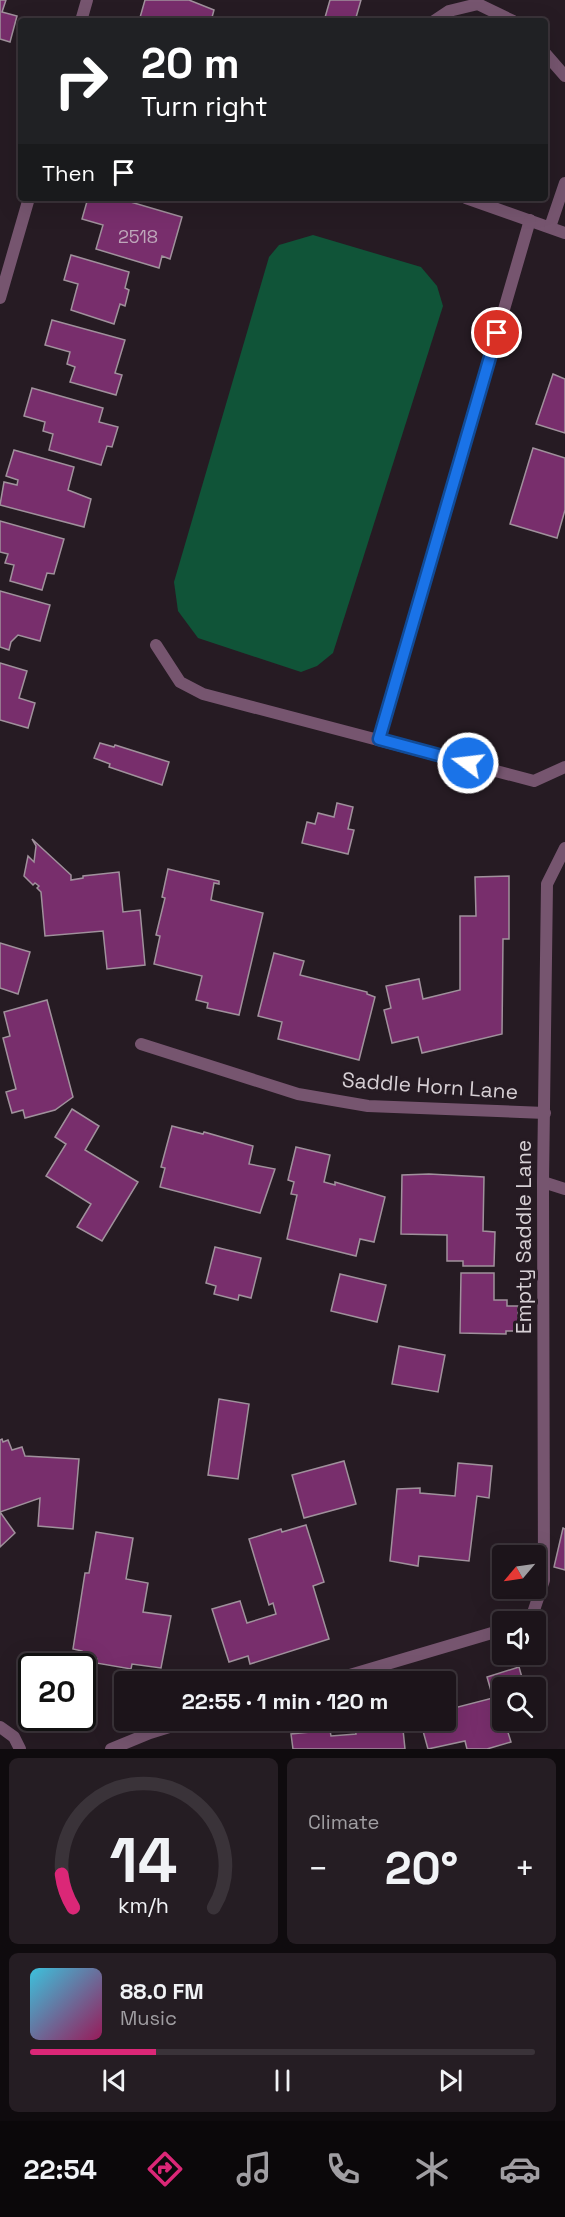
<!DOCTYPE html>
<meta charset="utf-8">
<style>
:root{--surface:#1c141a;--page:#251d23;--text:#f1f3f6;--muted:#a09ea2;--line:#3a3339;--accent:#db2777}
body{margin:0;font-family:"Space Grotesk",sans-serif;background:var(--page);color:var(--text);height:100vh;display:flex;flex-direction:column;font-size:22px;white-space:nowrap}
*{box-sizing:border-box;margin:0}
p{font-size:20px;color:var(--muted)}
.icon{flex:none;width:33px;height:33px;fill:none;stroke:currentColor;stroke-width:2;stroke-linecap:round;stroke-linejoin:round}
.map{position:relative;height:1749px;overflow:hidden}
.panel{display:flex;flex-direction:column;gap:9px;padding:9px;background:#0f0b0e;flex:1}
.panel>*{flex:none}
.banner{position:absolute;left:18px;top:18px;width:530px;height:183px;border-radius:6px;box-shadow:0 6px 24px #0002,0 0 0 2px var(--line);background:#202124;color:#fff;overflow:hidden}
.needle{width:39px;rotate:241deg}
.controls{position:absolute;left:492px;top:1545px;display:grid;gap:12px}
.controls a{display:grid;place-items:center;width:54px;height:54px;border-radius:6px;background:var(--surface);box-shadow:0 6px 24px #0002,0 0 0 2px var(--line);font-size:30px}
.speed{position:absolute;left:18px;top:1653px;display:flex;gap:12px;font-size:30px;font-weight:700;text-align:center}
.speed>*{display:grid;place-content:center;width:78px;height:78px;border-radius:50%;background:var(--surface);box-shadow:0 6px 24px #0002,0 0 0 2px var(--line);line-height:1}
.speed .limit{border:3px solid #111;border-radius:9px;background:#fff;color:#111}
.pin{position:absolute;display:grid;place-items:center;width:51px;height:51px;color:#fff;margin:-26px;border:3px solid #fff;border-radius:50%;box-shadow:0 2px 6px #0007}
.me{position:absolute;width:66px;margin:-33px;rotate:285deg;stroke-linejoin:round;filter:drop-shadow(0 0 4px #0008)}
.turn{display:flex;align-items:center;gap:21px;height:126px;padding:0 24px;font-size:27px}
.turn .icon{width:78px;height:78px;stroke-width:2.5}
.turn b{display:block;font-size:42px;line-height:51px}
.then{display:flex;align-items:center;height:57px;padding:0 24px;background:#0003;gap:12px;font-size:22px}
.big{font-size:45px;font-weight:700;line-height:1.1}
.panel .card{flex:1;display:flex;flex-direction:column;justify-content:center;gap:9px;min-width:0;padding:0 21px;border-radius:9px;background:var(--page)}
.panel .dial{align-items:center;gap:0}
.dial svg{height:156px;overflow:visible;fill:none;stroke:var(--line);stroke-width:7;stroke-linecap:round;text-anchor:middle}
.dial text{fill:var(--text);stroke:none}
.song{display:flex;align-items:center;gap:18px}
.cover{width:72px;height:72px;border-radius:9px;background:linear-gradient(135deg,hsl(190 70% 55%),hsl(330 70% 35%))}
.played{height:6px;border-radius:3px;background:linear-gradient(90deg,var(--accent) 25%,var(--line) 25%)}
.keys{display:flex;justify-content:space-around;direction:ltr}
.heat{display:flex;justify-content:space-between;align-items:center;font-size:33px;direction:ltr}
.panel .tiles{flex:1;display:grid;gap:9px;grid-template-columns:1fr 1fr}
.card:last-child{grid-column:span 2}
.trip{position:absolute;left:114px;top:1671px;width:342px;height:60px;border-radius:6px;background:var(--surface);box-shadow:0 6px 24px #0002,0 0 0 2px var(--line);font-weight:700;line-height:60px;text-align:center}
.menu{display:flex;height:96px;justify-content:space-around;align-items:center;background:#0b080a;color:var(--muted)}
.menu .icon{width:42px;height:42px}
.menu .selected{color:var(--accent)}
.menu b{font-size:27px;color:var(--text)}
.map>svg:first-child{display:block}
</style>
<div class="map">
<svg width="565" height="1749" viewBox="0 0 565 1749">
<rect width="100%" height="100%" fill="#261b23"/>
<!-- green -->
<polygon fill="#105438" points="313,235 421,267 437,286 443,306 333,653 317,666 301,672 198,638 178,611 174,582 269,257 279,245"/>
<!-- building -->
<g fill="#782e6c" stroke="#a0919c" stroke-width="1.5">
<polygon points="0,0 6,0 2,12 17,16 10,42 0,39"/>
<polygon points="145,0 189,0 214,10 211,21 139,21"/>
<polygon points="330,0 361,0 355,21 324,21"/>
<polygon points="88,198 117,198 182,217 170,259 162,256 159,268 96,249 103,225 82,219"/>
<polygon points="71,255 129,272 125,288 129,290 125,306 120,304 114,324 71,310 78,284 64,280"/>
<polygon points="52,320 125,340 115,373 122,375 116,395 70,382 75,367 67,364 70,352 45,345"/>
<polygon points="553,374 565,379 565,433 536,424"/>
<polygon points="32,388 103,408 99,422 118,427 112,447 107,446 101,465 49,450 53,434 43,431 45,422 24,416"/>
<polygon points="533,448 565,458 565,510 557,538 510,524"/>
<polygon points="14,450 74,467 68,490 91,499 84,527 0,505 4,482 17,485 18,480 6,476"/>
<polygon points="0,521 64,539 54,574 47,573 42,590 10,581 14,565 5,563 8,554 0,552"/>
<polygon points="0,591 50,605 40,641 18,635 11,642 9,650 0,647"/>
<polygon points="0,663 27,671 19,698 35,703 28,728 0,720"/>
<polygon points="100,743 114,747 115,745 169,762 162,785 109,767 110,764 94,758"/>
<polygon points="337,803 353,807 348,829 354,830 348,854 302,843 307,822 315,824 318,813 334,817"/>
<polygon points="32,839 71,875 71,880 83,878 83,876 119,872 123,912 140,910 145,965 107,969 103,931 45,936 41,892 37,888 39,886 35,883 33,885 24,876 28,856 34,862 36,846"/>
<polygon points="168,869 219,881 219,884 214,883 211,900 263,913 239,1015 207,1008 208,1003 196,1000 202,976 154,964 160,936 156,935 165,898 162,897"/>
<polygon points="509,876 509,939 503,939 502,1034 422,1053 418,1037 392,1043 384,1010 391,1008 386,986 419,979 423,999 460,990 460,916 476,916 475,877"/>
<polygon points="0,943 30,952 18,994 0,988"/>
<polygon points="274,953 304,961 300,975 367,992 367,994 375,997 359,1060 278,1039 282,1022 258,1016"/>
<polygon points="47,1000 73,1097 55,1110 25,1118 23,1110 12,1113 6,1092 16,1089 3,1038 10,1036 4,1012"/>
<polygon points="72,1109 99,1126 85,1150 138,1182 102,1241 77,1227 91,1204 46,1176 66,1144 55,1137"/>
<polygon points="172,1126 203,1134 204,1132 253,1146 249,1164 275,1169 260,1213 160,1187 165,1168 161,1167"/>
<polygon points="296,1147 330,1155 324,1182 335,1185 335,1182 385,1197 374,1242 360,1239 356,1256 287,1239 297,1195 291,1194 294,1182 288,1180"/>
<polygon points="429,1174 484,1177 483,1231 495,1232 494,1266 463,1266 463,1261 447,1261 447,1235 401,1234 402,1175"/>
<polygon points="215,1247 261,1258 251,1298 239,1295 238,1300 214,1294 216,1286 206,1283"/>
<polygon points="461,1273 494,1273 494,1300 507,1300 507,1306 518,1306 518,1331 506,1331 506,1334 460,1333"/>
<polygon points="340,1274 386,1285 377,1322 331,1311"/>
<polygon points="399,1346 445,1355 438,1392 392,1384"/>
<polygon points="219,1399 249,1404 238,1479 208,1475"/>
<polygon points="2,1439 3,1442 8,1440 12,1450 22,1447 25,1456 79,1459 73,1529 38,1526 40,1498 0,1512 0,1440"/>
<polygon points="344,1461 356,1504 304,1518 292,1475"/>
<polygon points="458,1463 492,1466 489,1498 477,1496 469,1561 419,1556 418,1566 390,1561 397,1489 420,1488 420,1493 455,1496"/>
<polygon points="0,1512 15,1533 0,1547"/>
<polygon points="306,1525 324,1582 313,1586 329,1639 250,1664 248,1656 229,1662 212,1609 240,1601 247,1623 276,1614 273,1603 269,1605 249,1539 281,1529 282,1532"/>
<polygon points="563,1528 565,1529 565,1570 554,1567"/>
<polygon points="96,1532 133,1538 126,1579 148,1583 143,1612 171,1616 161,1668 132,1664 131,1669 96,1663 97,1659 81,1656 82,1651 73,1649 85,1573 89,1573"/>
<polygon points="519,1667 525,1688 502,1688 502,1720 512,1720 505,1723 511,1742 487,1749 467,1749 465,1741 428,1749 420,1720 446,1720 446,1710 493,1698 487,1677"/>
<polygon points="354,1720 402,1720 405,1749 293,1749 291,1734 330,1730 331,1736 356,1734"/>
</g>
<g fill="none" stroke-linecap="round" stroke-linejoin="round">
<!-- lane -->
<g stroke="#76556f" stroke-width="12">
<polyline points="434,21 449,11 478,4 513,21"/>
<polyline points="544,52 565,76"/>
<polyline points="466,198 565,233"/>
<polyline points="550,227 565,183"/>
<polyline points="156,645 180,682 203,694 534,781 565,767"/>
<polyline points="379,739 530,220"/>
<polyline points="0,1727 14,1737 20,1749"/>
</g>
<!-- street -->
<g stroke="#76556f" stroke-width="12">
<polyline points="81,21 87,0"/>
<polyline points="0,298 29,198"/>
<polyline points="141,1044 298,1094 368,1106 545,1113"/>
<polyline points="543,1182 565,1189"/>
<polyline points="520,1622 533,1613 544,1580 543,1182 547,884 565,848"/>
<polyline points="326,1682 502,1630"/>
<polyline points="111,1749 150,1733 192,1720"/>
</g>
</g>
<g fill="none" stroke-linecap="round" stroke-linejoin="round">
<defs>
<polyline id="route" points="468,763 379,739 497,333"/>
</defs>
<!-- route casing -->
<use href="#route" stroke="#114b97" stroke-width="15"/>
<!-- route -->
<use href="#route" stroke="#1a73e8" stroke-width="10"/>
</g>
<g text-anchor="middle" stroke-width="6" stroke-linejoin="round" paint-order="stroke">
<!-- number labels -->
<g font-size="18" fill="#bea7ba">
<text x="138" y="243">2518</text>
</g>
<!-- street labels -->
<g font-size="21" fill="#d6cfd4" stroke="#261b23">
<text transform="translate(430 1086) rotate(4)" y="7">Saddle Horn Lane</text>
<text transform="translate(524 1237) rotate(-90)" y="7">Empty Saddle Lane</text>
</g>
</g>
</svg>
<div class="controls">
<a><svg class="needle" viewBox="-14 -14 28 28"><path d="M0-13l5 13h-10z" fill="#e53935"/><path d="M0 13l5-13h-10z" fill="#a09ea2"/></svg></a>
<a><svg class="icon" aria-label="sound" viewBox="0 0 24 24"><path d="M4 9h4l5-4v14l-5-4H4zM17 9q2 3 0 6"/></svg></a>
<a><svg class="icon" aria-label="search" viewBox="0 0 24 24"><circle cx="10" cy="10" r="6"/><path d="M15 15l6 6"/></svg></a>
</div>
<div class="speed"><div class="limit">20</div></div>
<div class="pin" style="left:497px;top:333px;background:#d93025"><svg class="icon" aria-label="arrive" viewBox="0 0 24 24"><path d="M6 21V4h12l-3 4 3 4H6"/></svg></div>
<svg class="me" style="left:468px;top:763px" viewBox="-20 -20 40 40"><circle r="17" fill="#1a73e8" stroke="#fff" stroke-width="3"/><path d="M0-11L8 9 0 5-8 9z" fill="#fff"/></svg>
<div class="trip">22:55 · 1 min · 120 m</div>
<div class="banner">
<div class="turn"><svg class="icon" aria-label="right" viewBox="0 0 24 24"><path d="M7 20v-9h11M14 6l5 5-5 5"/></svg><div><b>20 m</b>Turn right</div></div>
<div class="then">Then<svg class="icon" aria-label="arrive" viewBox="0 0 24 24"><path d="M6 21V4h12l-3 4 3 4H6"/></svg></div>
</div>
</div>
<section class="panel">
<div class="tiles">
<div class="card dial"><svg viewBox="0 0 100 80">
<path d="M14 69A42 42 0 1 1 86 69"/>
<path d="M14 69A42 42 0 0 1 8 52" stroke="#db2777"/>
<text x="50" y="56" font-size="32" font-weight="700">14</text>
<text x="50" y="72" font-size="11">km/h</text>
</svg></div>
<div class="card"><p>Climate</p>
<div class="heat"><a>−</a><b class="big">20°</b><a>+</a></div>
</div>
<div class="card">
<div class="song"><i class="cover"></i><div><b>88.0 FM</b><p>Music</p></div></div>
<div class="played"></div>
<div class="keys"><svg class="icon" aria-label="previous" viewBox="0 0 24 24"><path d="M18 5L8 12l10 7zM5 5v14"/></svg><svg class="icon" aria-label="pause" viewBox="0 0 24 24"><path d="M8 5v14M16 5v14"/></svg><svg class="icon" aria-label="next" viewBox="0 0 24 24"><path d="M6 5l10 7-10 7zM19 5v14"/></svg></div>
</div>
</div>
</section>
<nav class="menu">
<b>22:54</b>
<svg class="icon selected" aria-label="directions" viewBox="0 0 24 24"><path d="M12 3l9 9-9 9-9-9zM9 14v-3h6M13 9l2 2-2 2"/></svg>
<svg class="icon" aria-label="music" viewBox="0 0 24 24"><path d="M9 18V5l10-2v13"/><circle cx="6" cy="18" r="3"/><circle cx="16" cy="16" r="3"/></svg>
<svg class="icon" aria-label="phone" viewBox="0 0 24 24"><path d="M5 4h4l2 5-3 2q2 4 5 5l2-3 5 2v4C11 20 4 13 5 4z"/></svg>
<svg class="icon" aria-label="climate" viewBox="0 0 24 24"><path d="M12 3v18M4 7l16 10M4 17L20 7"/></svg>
<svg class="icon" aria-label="car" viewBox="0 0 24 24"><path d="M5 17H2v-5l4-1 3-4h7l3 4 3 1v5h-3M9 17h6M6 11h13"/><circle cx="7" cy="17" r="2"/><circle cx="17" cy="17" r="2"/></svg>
</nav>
